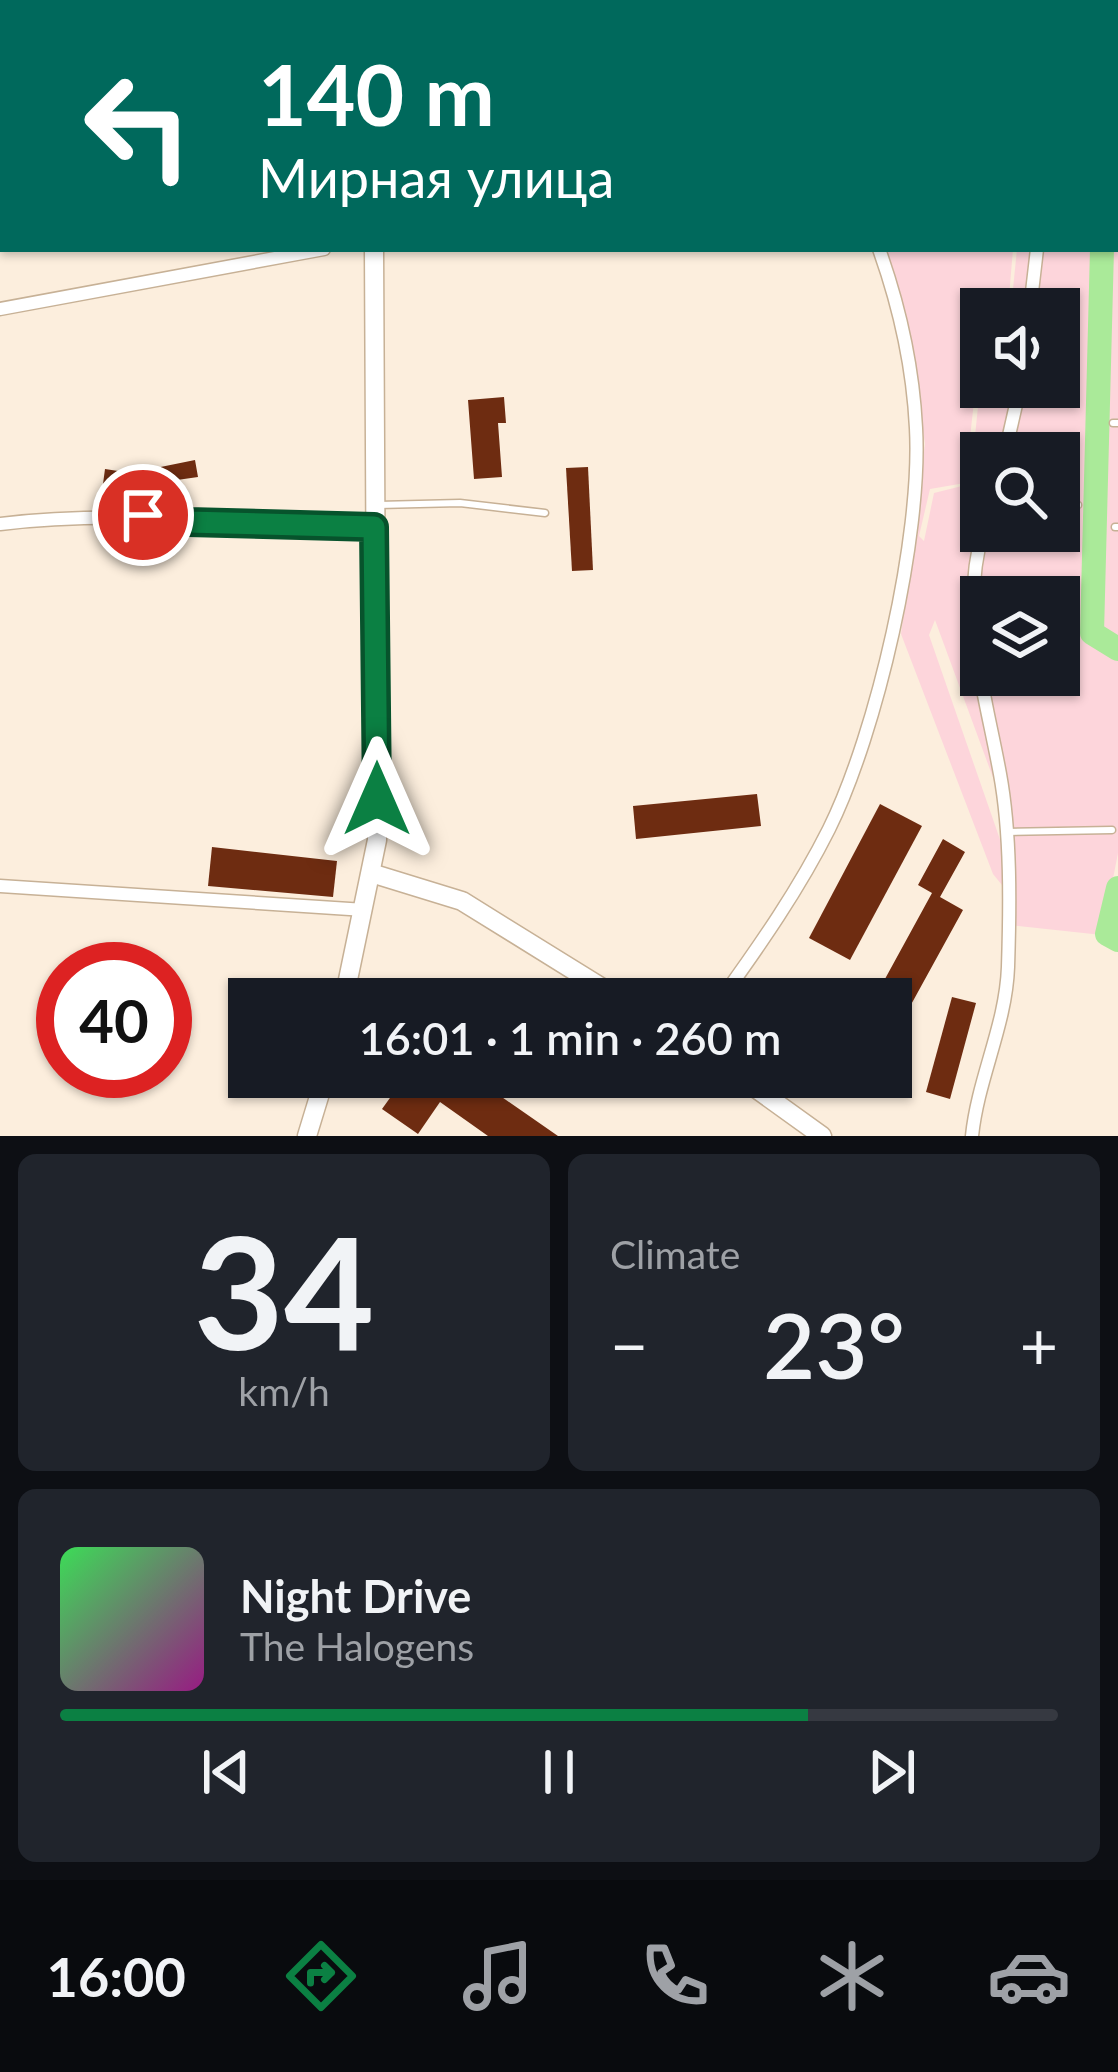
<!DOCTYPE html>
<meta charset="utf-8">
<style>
:root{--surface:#171b24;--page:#20242c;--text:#f1f3f6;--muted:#9ea1a6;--line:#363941;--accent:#0b8043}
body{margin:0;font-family:Lato,sans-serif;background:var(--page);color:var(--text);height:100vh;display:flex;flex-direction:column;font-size:45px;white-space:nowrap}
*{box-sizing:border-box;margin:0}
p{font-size:39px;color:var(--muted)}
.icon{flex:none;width:66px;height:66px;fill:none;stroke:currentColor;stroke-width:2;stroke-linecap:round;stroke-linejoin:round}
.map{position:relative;height:1136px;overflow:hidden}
.side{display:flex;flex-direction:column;gap:18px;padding:18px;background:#0d0f14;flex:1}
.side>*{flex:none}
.hud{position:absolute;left:0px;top:0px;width:1119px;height:252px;box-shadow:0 3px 9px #0004;background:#00695c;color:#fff;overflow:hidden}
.buttons{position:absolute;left:960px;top:288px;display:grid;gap:24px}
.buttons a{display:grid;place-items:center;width:120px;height:120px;border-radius:0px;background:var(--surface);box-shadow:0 3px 9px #0004;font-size:60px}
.speed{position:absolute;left:36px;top:942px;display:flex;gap:24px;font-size:60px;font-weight:700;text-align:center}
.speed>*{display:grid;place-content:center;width:156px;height:156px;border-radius:50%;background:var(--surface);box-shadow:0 3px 9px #0004;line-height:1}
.speed .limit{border:18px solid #d22;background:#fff;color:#111}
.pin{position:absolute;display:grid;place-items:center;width:102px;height:102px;color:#fff;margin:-51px;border:6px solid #fff;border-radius:50%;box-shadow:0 3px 12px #0007}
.me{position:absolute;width:132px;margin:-66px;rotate:0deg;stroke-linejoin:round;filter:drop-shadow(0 0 9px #0008)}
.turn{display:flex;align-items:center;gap:42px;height:252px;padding:0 60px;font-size:54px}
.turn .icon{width:156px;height:156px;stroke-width:2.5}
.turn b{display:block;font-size:84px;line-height:102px}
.big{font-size:90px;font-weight:600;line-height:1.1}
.side .widget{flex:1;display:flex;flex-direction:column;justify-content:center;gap:18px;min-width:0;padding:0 42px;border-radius:18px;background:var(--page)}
.side .dial{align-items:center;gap:0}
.dial b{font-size:156px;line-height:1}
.song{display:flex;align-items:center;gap:36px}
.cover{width:144px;height:144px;border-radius:18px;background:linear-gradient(135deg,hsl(130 70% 55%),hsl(310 70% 35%))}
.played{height:12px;border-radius:6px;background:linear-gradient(90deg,var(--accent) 75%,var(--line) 75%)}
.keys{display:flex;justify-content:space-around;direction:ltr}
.heat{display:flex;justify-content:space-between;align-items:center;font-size:66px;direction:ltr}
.side .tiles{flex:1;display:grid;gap:18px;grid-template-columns:1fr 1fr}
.widget:last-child{grid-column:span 2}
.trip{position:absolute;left:228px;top:978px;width:684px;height:120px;border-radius:0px;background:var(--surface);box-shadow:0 3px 9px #0004;font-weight:600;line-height:120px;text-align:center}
.tabs{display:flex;height:192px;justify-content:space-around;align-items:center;background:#090b0e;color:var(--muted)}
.tabs .icon{width:84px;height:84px}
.tabs .selected{color:var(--accent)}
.tabs b{font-size:54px;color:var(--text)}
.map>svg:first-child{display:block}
</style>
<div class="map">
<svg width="1118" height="1136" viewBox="0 0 1118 1136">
<rect width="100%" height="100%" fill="#fceedd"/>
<!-- green -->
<g fill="#fdd5db" fill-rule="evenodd">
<polygon points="1118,231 1118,641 1099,629 1107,252 1116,249"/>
<path d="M885,249h128l-5,60h-27v62l-5,12 -11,100 -35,6 -11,47 5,5 10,-48 36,-9 11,-106v9h78v-78h-48l6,-60h79l-9,384 31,25v195l-16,82 -93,-10 1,-30 -17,-21 -92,-240 24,-190 -17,-113zM981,453h78v78h-78zM981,597h78v78h-78zM935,620l78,212 -9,19 -75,-216z"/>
</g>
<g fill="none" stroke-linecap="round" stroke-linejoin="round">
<!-- river -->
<g stroke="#aaea99" stroke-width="24">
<polyline points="1116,219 1118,215"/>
<polyline points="1102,249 1092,633 1118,649"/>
<polyline points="1118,888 1107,934 1118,940"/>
</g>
</g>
<!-- building -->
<g fill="#6e2c11">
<polygon points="504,397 506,423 498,423 502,477 474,479 468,400"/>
<polygon points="195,460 198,477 128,487 103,484 105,469 131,473"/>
<polygon points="588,467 593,570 572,571 566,468"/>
<polygon points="757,794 761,826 636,839 633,806"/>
<polygon points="880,804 922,826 850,960 809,938"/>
<polygon points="943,839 965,852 940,897 963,910 891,1041 891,999 874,999 932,893 918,885"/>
<polygon points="212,847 337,861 333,897 208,886"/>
<polygon points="952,997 976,1003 950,1099 926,1092"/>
<polygon points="405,1077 473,1077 558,1136 488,1136 440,1102 418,1134 382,1109"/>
</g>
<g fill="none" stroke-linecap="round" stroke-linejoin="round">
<defs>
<g id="lane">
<polyline points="1113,423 1118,423"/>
<polyline points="1059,504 1078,505"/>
<polyline points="378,505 460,503 545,513"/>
<polyline points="1115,527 1118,527"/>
<polyline points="1007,832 1112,830"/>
</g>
<g id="street">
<polyline points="790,0 791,3"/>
<polyline points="988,0 990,3"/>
<polyline points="227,3 244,0"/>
<polyline points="0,46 3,45"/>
<polyline points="0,309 324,249"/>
<polyline points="1030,309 1037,249"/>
<polyline points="1005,453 1020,387"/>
<path d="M0,524c125,-16 249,2 375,3"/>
<polyline points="0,886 365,910"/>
<path d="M721,999c39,-54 78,-110 108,-170 48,-97 93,-293 87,-401 -3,-60 -17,-123 -37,-179"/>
<path d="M972,1136c6,-58 34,-111 36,-169 2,-61 3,-133 -8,-193 -15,-82 -41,-160 -17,-243"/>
</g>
<g id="secondary">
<polyline points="379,3 379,0"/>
<polyline points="371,873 462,901 620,999"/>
<polyline points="344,999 377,840 374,249"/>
<polyline points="740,1077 822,1136"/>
<polyline points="307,1136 325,1077"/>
</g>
</defs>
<!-- lane casing -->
<use href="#lane" stroke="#c7b196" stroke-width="9"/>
<!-- street casing -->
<use href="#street" stroke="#c7b196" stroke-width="15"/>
<!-- secondary casing -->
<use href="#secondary" stroke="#c7b196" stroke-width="21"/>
<!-- lane -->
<use href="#lane" stroke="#fff" stroke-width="6"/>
<!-- street -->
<use href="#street" stroke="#fff" stroke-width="12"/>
<!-- secondary -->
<use href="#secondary" stroke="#fff" stroke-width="18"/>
</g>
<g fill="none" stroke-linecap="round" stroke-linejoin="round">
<defs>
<polyline id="route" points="143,515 188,522 374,527 377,799"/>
</defs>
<!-- route casing -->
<use href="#route" stroke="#07532c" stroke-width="30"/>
<!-- route -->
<use href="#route" stroke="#0b8043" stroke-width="21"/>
</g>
</svg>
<div class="buttons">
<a><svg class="icon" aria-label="sound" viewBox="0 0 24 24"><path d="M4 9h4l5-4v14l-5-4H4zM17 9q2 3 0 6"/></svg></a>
<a><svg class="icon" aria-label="search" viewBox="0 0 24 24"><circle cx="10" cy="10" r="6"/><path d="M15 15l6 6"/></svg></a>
<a><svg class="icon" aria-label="layers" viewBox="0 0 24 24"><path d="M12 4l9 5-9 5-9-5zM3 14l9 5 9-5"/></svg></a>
</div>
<div class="speed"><div class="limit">40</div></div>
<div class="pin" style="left:143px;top:515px;background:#d93025"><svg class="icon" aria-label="arrive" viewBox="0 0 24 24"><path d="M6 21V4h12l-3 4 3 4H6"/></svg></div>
<svg class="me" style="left:377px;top:799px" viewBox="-20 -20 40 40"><path d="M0-17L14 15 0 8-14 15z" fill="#0b8043" stroke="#fff" stroke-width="4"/></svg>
<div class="trip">16:01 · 1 min · 260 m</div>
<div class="hud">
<div class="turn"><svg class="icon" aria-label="left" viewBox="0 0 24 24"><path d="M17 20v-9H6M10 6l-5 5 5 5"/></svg><div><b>140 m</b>Мирная улица</div></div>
</div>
</div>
<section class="side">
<div class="tiles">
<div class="widget dial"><b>34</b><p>km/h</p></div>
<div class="widget"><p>Climate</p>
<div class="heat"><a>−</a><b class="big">23°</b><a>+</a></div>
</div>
<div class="widget">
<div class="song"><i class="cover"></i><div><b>Night Drive</b><p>The Halogens</p></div></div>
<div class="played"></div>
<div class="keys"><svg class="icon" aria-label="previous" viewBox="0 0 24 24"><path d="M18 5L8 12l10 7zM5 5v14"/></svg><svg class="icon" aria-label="pause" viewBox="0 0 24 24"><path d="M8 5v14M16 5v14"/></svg><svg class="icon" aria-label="next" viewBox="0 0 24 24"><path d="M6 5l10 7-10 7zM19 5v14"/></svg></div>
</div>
</div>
</section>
<nav class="tabs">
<b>16:00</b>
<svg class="icon selected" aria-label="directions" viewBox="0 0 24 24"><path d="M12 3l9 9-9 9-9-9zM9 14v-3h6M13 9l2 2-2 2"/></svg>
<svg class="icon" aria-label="music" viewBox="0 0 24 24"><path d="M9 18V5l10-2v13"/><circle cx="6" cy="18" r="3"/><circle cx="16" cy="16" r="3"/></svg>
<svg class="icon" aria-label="phone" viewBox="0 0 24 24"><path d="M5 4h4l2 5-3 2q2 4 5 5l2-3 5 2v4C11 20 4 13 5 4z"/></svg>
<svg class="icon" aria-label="climate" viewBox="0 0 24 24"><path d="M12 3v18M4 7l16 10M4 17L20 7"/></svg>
<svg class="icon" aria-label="car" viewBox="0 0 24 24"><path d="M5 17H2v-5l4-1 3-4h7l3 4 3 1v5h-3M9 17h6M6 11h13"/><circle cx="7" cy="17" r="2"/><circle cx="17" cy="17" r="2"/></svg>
</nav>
